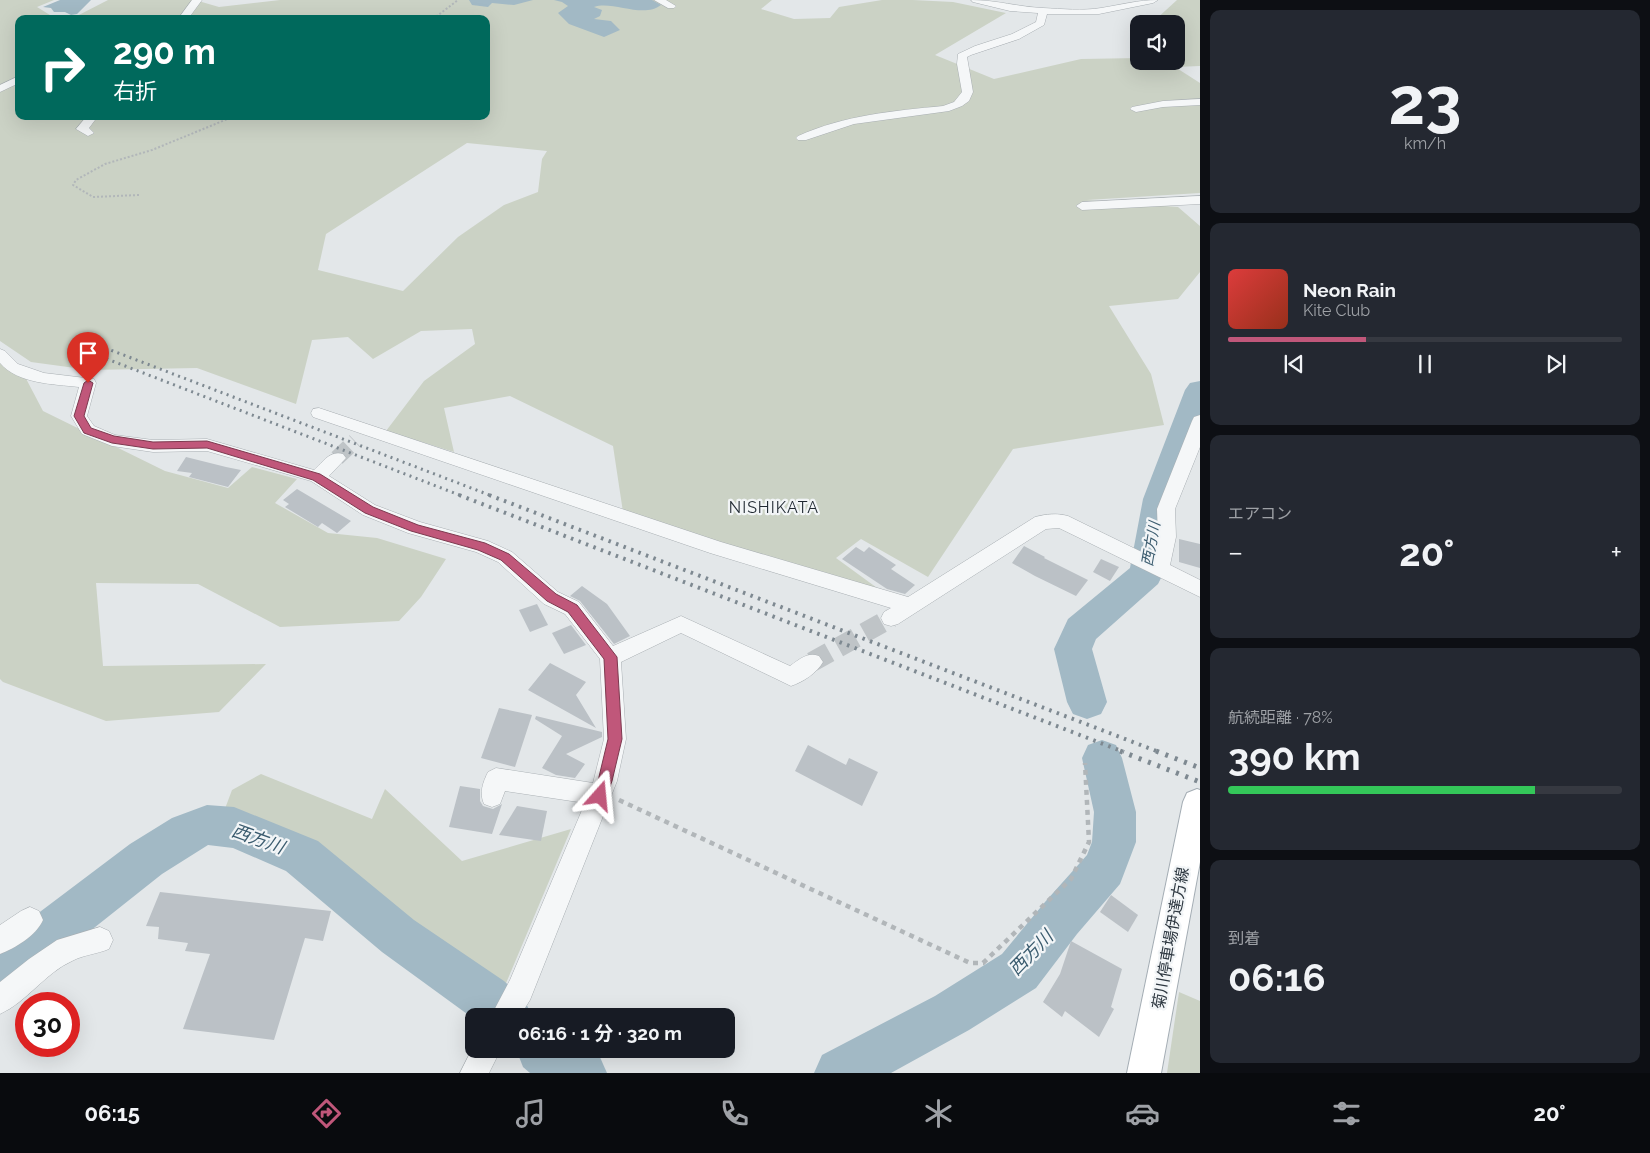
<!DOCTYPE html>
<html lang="ja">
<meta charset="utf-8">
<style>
:root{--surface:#171b24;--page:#242831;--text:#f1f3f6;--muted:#9ea1a6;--line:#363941;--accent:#c0577a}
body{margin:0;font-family:Raleway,"Noto Sans JP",sans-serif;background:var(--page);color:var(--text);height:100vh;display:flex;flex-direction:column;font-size:19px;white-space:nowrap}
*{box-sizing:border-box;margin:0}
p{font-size:16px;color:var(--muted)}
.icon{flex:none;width:28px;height:28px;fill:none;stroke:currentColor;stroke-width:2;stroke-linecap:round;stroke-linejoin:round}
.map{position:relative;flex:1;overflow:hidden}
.panel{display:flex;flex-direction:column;gap:10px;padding:10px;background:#0d0f14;width:450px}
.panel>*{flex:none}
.banner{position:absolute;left:15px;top:15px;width:475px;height:105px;border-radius:10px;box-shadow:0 5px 20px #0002;background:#00695c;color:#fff;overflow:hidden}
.buttons{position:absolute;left:1130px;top:15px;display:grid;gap:10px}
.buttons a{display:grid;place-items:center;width:55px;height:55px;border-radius:10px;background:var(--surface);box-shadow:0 5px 20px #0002;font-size:25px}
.speed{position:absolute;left:15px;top:992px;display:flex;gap:10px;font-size:25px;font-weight:700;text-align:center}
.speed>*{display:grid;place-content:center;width:65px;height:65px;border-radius:50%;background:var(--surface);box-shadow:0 5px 20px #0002;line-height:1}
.speed .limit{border:8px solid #d22;background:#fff;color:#111}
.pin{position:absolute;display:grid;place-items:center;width:42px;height:42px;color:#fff;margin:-51px -21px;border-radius:50% 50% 50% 0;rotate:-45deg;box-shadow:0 0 5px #0007}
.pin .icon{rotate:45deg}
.me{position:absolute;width:55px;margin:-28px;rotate:18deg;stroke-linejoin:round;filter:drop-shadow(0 0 4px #0008)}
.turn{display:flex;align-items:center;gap:18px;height:105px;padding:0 15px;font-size:22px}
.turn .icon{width:65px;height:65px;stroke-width:2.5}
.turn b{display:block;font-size:35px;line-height:42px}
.big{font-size:38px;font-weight:700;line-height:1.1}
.panel .widget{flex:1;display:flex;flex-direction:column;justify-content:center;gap:8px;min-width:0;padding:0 18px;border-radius:10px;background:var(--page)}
.panel .dial{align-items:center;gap:0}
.dial b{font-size:65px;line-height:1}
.song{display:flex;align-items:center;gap:15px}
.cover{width:60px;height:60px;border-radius:8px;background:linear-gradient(135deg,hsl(0 70% 55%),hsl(10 70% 35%))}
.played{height:5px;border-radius:2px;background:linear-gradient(90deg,var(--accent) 35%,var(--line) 35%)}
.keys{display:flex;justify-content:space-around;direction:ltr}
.heat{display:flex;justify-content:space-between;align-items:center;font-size:28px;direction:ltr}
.charge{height:8px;border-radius:4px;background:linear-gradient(90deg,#34c759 78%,var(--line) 0)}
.trip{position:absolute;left:465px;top:1008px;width:270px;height:50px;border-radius:10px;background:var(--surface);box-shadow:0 5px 20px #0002;font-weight:700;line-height:50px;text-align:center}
.tabs{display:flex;height:80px;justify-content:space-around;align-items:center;background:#090b0e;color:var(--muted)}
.tabs .icon{width:35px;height:35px}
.tabs .active{color:var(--accent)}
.tabs b{font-size:22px;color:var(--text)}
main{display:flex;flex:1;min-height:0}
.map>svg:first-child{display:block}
</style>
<main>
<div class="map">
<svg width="1200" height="1073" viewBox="0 0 1200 1073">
<rect width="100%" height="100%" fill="#e3e7e9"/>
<!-- green -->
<g fill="#cbd2c5" fill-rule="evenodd">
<path d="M0,0h54l-17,7 13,8 25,2 33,-17h87l24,7 61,-7h492l-11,9 33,10 36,-1 9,-11 43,-7h31l40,2 53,11 -71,42 59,24 87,-20 58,-1v3h37v-37h-21l-1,-3 23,-21h23v66l-25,1 25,16v110l-113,7 91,7 22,19v46l-22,27 -69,7 42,68 13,51 -151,24 -85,128 -67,-38 -25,19 59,43 -272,-89 -10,-66 -103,-50 -66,12 10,44 -68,-21 38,-50 51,-37 -3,-15 -51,2 -48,28 -25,-22 -36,3 -16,64 -99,-36 -107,2 -59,-8 -31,-21zM19,19h467v97h-467zM467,143l80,8 -5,8 -4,33 -34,13 -46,32 -55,54 -85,-21 8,-36z"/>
<polygon points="0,356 22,371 43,411 165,471 228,488 252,467 297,479 275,503 328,533 377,538 446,559 421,597 399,621 280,627 198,584 96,583 103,666 266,664 219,712 106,721 3,682 0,679"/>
<polygon points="261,774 372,819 385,789 462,861 571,829 504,988 417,940 306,849 223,814 232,790"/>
<polygon points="1179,992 1200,1001 1200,1073 1167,1073"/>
</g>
<!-- water -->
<g fill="#a2b9c5">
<polygon points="60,0 91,0 77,14 71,15 65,12 54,12 51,8 43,7"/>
<polygon points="469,0 533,0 514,5 492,3 488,7 472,5"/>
<path d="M554,0h98l9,5c-18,14 -49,-5 -67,2l8,3 -2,6 -6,3 17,2 9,9 -16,7 -35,-13 -11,-11 10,-7 -6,-4z"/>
</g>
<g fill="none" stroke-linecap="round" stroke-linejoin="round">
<!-- river -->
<g fill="#a2b9c5" fill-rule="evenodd">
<polygon points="1200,381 1200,428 1175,499 1163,574 1158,584 1096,639 1092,649 1107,702 1101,714 1087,719 1073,714 1067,702 1054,649 1068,619 1130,568 1143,499 1185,390 1190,383"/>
<polygon points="1102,740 1116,745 1122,758 1136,812 1136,842 1120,884 1077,934 1036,988 969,1030 891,1073 814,1073 822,1055 935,996 1002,954 1045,902 1087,855 1092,842 1094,812 1082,758 1088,745"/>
<polygon points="207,805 234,807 318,841 414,920 504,981 524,999 532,1016 474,1016 474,1019 382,952 286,871 233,848 208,845 162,874 17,989 0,996 0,942 130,844 172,818"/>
<polygon points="516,1049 586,1049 599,1055 607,1073 530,1073 523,1067"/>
</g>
</g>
<!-- building -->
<g fill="#bbc1c6">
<polygon points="186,457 226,467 241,470 228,487 189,477 192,473 177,471"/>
<polygon points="297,489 351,521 337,533 322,523 318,527 285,507 289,504 283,500"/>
<polygon points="1179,539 1200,544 1200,568 1179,562"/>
<polygon points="1024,546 1045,557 1044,558 1088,580 1076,596 1035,576 1012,563"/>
<polygon points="856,547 864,552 869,547 896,565 891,569 915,585 905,594 887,589 842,559"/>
<polygon points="1101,559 1119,567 1110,581 1093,572"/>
<polygon points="582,586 607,604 630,636 614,644 580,601 570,596"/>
<polygon points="537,604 548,625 530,632 519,610"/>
<polygon points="571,625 586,645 564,654 552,633"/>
<polygon points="550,663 586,682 576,695 596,728 528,690"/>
<polygon points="499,708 532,715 515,767 481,758"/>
<polygon points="536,716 602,732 602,737 566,754 585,764 575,778 556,775 542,768 562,736 535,719"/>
<polygon points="808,745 846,765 849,758 878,772 862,806 795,771"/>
<polygon points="460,786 480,789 480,801 483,806 493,809 502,804 492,834 449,827"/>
<polygon points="517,806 547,811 541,841 499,835"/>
<polygon points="160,892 331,911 323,941 305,938 274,1040 183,1029 210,954 185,951 188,943 158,939 159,927 146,926"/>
<polygon points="1111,895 1138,915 1128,932 1100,912"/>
<polygon points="1071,941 1122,969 1111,1007 1114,1009 1099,1037 1065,1011 1062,1017 1043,1002 1060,974"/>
</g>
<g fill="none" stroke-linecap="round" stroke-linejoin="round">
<!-- minor-tunnel-far1 -->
<polyline stroke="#bfc4c7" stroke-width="16" stroke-dasharray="16 8" stroke-linecap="butt" points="337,458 355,441"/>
<!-- minor-tunnel -->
<polyline stroke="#bfc4c7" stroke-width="20" stroke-dasharray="20 10" stroke-linecap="butt" points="812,662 891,618"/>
<defs>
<g id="minor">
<polygon points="192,0 202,0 188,19 178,19"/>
<polygon points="654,0 666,0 676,6 674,8 668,8"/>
<path d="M971,0c25,0 48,7 72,8 19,1 40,3 58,0 19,-3 37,-8 57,-8l-5,3 -54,11h-52l-3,11 -25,14 -48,16 -4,2 6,35 -4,9 -7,5 -13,5 -95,13 -48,16h-8l-2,-2 2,-2c47,-21 95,-25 145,-30l11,-4 8,-10 -5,-28 1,-10 17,-8 37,-12 24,-12 2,-9 -28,-2 -37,-9z"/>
<polygon points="19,76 19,83 0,92 0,85"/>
<polygon points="1200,99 1200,105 1163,107 1136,112 1130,109 1132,107 1163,101"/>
<polygon points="87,116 98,116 89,128 94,133 88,136 76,129"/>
<polygon points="1200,196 1200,204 1082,210 1076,206 1082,202"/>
<path d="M0,349l5,2 13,13 26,9 50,6 2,4 -9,33 7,10 21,9 38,5 54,-1 107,31c9,-8 16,-20 29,-16l3,4 -17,18 46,29 45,17 68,19 24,11 46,40 21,10 34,44 68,-30 109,50c10,-7 17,-14 29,-10l4,6c-6,11 -20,20 -32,24l-110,-53 -60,29 5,77 -9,42 -87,219 -10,16h-29l19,-36 75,-177 -80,-12 -5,13 -8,3 -8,-3c-5,-11 -1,-22 4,-32l8,-4 97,15 11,-44 -4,-80 -35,-45 -21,-10 -46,-42 -22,-10 -68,-19 -45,-18 -52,-34 -104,-30 -54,1 -41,-6 -30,-12 -11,-18 8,-29c-26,-3 -61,-3 -79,-24z"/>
<path d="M319,408l402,134 187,55 127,-80c11,-3 22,-4 33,-1l84,41 6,-20 -1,-28 35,-88 2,-4 6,-2v32l-25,62 1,28 -6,28 30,15v17l-141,-69 -13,1 -148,95 -7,2 -7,-2 -3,-6 3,-6 7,-4 -181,-55 -397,-136 -2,-4 2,-4z"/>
<path d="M30,907l9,4 4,9c-7,16 -28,28 -43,34v-29l21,-14z"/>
<path d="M100,927l9,4 4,9 -4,9c-12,5 -26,6 -37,12 -27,12 -45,41 -72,53v-32l29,-23 28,-19z"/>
<polygon points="474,1045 474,1049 501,1049 489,1073 460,1073"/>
</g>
<polygon id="major" points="1197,789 1200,790 1200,862 1161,1073 1127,1073 1183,802 1187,793"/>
</defs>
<!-- minor casing -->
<use href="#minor" stroke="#a9afb3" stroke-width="1"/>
<!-- major casing -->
<use href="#major" stroke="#a4adb4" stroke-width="2"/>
<!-- path-far1 -->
<g stroke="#b1b6b9" stroke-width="2" stroke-dasharray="2 2" stroke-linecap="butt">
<polyline points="433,19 458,0"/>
<polyline points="139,195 93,197 73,185 76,180 105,164 152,150 230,118 248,116"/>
</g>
<!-- path -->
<polyline stroke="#b1b6b9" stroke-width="4.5" stroke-dasharray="5 5" stroke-linecap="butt" points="619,800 970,963 983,963 1071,879 1089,842 1085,763"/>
<!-- minor -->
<use href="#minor" fill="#f5f7f8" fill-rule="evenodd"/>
<!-- major -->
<use href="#major" fill="#fff" fill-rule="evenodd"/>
<!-- rail-far2 -->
<g stroke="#7e8991" stroke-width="3" stroke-dasharray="2 4.5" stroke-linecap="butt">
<polyline points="87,341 492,496"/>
<polyline points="76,347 462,496"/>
</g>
<!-- rail-far1 -->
<g stroke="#7e8991" stroke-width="4" stroke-dasharray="2.5 5.5" stroke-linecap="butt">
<polyline points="459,495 1124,752"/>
<polyline points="489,495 1159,752"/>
</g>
<!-- rail -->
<g stroke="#7e8991" stroke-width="5" stroke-dasharray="3 7" stroke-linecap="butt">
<polyline points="1120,751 1200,782"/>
<polyline points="1156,751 1200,768"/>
</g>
</g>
<!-- route -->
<polygon fill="#c0577a" stroke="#7d394f" points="88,380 93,383 84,416 91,428 114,436 153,442 207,441 320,474 373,507 418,525 485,543 509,554 556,594 577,605 617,657 622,739 612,781 605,800 600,802 595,800 593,796 598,781 608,739 604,659 568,612 547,601 501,560 478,550 411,531 365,513 313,480 207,448 153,449 112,443 84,433 74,416 84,383"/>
<g text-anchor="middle" stroke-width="4.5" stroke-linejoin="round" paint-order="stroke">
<!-- water labels -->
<g font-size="15" font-style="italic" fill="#3b5c6f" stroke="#f2f5f7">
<text transform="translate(1151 544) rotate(-80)" y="5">西方川</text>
</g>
<!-- quarter labels -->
<g font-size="16" letter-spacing="1" fill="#1f2831" stroke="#f2f5f7">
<text x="774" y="513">NISHIKATA</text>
</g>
<!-- near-street labels -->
<g font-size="16" fill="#2d3740" stroke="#f2f5f7">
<text transform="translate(1170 938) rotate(-80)" y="6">菊川停車場伊達方線</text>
</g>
<!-- near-water labels -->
<g font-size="18" font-style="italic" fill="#3b5c6f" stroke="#f2f5f7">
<text transform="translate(258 839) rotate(20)" y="6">西方川</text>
<text transform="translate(1031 953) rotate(-46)" y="6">西方川</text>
</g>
</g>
</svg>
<div class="buttons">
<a><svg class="icon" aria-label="sound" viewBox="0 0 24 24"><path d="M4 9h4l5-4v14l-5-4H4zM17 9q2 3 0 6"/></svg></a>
</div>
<div class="speed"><div class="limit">30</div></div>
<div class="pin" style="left:88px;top:383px;background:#d93025"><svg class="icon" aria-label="arrive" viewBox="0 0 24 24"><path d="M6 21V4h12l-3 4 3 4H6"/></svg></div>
<svg class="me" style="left:600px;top:796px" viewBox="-20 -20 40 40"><path d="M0-17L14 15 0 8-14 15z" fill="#c0577a" stroke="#fff" stroke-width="4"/></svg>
<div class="trip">06:16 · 1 分 · 320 m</div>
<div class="banner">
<div class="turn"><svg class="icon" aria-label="right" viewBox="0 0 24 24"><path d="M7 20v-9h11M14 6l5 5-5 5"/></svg><div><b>290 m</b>右折</div></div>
</div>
</div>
<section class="panel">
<div class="widget dial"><b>23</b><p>km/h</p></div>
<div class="widget">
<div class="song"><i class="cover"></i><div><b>Neon Rain</b><p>Kite Club</p></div></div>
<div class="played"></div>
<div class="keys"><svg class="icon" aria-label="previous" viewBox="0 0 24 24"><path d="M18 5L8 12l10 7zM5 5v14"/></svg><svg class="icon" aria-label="pause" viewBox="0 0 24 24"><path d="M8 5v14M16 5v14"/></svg><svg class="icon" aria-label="next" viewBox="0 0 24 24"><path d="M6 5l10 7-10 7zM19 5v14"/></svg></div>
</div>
<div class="widget"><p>エアコン</p>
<div class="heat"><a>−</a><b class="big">20°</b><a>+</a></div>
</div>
<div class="widget"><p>航続距離 · 78%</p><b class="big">390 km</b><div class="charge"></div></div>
<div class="widget"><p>到着</p><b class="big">06:16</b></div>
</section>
</main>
<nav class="tabs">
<b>06:15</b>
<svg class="icon active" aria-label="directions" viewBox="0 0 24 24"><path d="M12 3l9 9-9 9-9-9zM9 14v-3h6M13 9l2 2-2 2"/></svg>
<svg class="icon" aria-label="music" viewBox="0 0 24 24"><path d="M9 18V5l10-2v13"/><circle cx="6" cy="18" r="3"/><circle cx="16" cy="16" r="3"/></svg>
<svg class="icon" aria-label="phone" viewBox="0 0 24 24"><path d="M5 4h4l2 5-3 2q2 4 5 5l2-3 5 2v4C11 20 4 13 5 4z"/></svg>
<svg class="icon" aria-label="climate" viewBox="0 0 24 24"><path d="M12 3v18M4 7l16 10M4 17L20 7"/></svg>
<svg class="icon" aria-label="car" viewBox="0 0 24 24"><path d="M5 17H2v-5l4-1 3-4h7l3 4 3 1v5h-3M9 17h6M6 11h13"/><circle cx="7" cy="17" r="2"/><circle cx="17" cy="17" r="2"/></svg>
<svg class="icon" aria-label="filters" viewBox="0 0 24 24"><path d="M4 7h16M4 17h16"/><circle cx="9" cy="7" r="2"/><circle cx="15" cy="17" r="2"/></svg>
<b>20°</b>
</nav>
